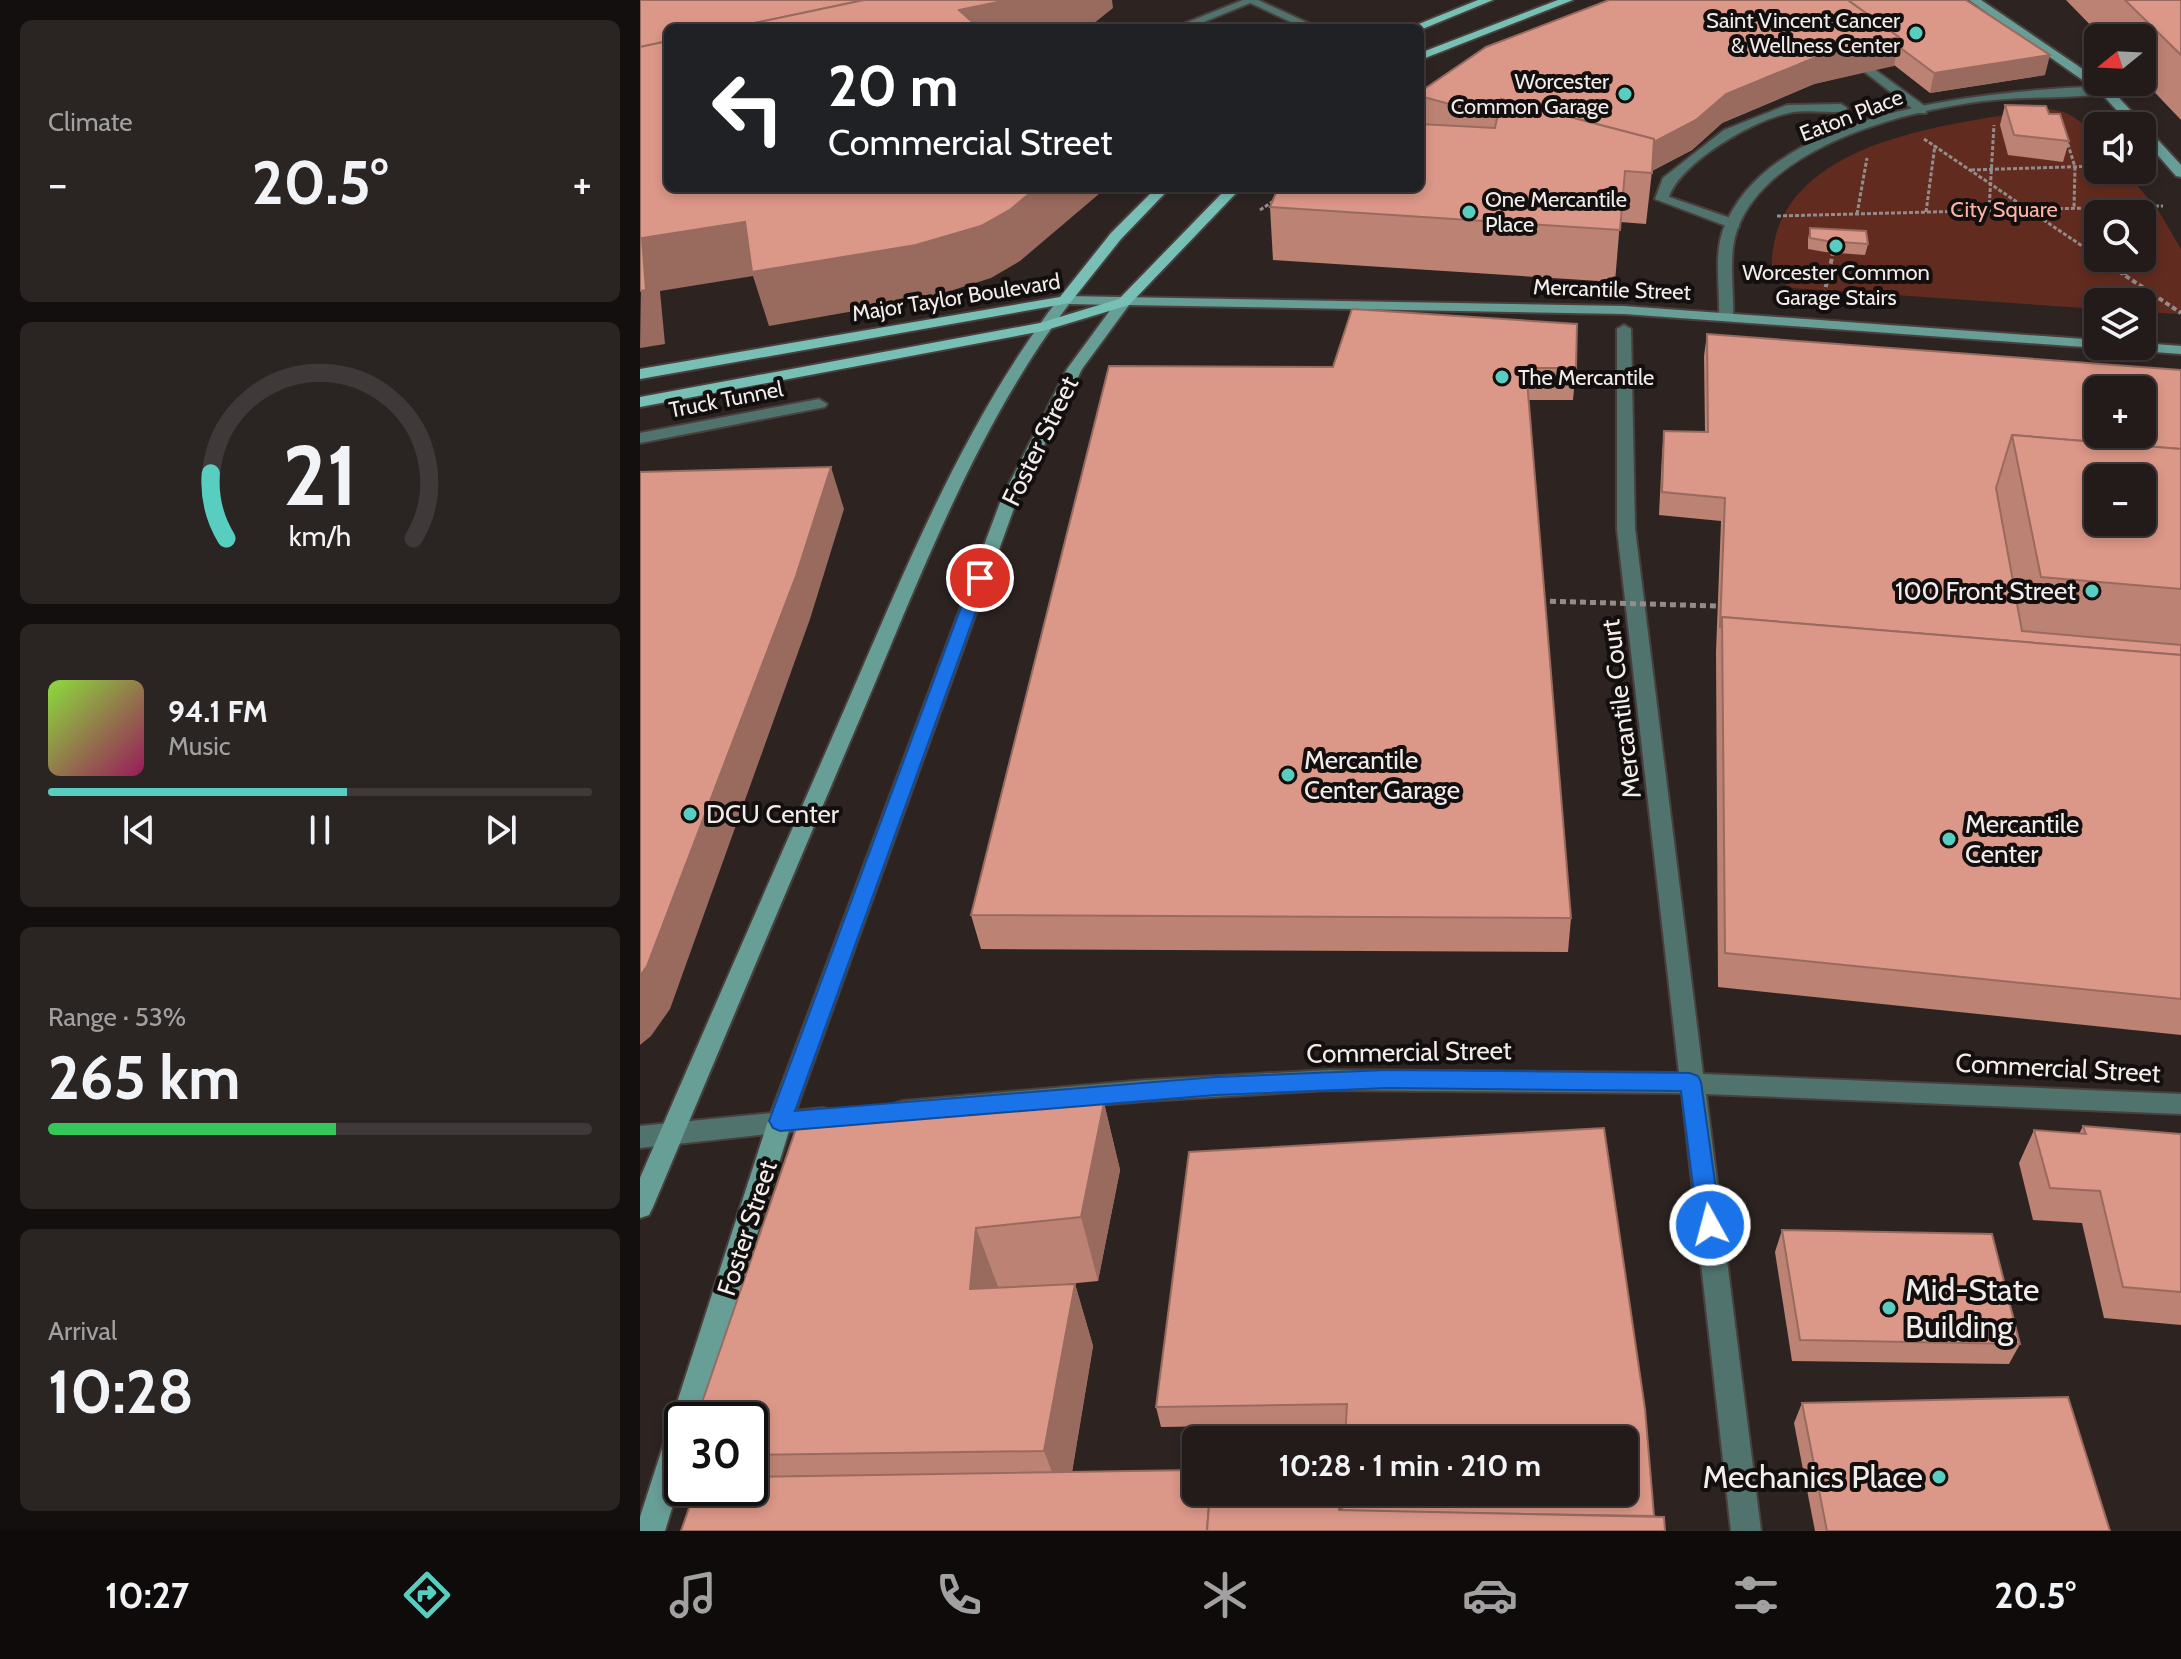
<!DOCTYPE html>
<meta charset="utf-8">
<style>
:root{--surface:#221b1a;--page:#2a2423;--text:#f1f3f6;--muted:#a2a1a2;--line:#3f3939;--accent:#58cec0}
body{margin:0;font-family:Cabin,sans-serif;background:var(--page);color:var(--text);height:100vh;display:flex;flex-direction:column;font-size:30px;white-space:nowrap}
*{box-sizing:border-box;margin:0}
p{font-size:26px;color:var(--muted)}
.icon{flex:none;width:44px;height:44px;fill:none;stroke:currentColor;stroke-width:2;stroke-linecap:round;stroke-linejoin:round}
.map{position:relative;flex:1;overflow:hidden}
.details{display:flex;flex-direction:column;gap:20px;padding:20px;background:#130f0e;width:640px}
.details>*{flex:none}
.top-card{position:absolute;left:24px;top:24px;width:760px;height:168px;border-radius:12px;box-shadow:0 4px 12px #0003,0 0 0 2px var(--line);background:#202124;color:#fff;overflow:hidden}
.needle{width:52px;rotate:252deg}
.buttons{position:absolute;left:1444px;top:24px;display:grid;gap:16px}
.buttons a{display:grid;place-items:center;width:72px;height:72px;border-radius:12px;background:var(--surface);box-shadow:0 4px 12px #0003,0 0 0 2px var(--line);font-size:40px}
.speed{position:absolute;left:24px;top:1402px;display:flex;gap:16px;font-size:40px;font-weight:700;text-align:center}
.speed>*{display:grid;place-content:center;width:104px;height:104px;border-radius:50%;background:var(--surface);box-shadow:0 4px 12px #0003,0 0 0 2px var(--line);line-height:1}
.speed .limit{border:4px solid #111;border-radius:12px;background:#fff;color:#111}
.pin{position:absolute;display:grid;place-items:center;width:68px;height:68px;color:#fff;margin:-34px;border:4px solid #fff;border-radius:50%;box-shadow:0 2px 8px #0007}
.me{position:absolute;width:88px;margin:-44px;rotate:353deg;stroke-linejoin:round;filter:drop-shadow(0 0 6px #0008)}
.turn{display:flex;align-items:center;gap:28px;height:168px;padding:0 32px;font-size:36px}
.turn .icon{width:104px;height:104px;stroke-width:2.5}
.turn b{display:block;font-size:56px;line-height:68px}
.big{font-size:60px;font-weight:700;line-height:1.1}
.details .widget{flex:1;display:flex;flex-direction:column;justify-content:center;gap:12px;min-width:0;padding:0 28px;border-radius:12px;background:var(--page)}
.details .dial{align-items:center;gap:0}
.dial svg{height:208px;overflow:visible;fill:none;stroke:var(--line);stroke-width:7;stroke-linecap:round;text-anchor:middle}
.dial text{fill:var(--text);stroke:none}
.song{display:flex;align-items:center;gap:24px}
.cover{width:96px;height:96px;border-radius:12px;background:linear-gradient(135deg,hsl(90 70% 55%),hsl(330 70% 35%))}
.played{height:8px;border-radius:4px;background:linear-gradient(90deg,var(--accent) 55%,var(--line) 55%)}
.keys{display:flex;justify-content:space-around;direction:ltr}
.heat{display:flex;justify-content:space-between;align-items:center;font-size:44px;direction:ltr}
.charge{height:12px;border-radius:6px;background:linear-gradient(90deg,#34c759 53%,var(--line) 0)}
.trip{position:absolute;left:542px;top:1426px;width:456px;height:80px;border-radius:12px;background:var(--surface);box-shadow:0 4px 12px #0003,0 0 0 2px var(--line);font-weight:700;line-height:80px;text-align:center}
.tabs{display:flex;height:128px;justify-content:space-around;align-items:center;background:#0e0b0a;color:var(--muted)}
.tabs .icon{width:56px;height:56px}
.tabs .active{color:var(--accent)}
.tabs b{font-size:36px;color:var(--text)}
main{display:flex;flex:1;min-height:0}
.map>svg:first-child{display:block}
</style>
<main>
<section class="details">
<div class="widget"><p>Climate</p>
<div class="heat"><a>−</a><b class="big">20.5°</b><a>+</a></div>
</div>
<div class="widget dial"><svg viewBox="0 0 100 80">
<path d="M14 69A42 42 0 1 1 86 69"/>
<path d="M14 69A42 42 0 0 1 8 44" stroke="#58cec0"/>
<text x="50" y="56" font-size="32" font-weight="700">21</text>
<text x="50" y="72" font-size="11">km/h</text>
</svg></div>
<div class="widget">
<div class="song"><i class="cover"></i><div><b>94.1 FM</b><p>Music</p></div></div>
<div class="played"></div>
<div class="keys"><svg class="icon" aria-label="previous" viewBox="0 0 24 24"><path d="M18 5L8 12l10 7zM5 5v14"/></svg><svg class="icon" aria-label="pause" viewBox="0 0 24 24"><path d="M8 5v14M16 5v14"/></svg><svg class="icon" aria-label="next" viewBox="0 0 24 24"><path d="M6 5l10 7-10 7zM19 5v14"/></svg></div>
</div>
<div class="widget"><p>Range · 53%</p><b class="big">265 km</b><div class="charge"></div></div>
<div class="widget"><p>Arrival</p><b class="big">10:28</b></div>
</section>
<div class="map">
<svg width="1541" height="1531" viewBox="0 0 1541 1531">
<rect width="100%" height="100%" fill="#2d2422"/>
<!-- green -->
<path fill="#622b1f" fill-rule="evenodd" d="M1405,109c26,1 37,13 53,31v30h26l34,40 23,39v65l-39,-2v-10h-44v7l-306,-21 -18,-9c-5,-13 -1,-34 3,-48 33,-96 184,-108 268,-122zM1458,214h44v44h-44z"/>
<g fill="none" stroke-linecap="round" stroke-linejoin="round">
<defs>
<g id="lane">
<polygon points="603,0 615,1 549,28 533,28"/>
<polygon points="1226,69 1234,69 1286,107 1286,113 1278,113 1226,73"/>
<path d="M1201,104l6,4 -2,3c-18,3 -38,-2 -56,2 -36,7 -109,50 -120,84l70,24v6h-10l-74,-28 8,-21 61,-48 63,-25z"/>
<polygon points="179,399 187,404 185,407 0,443 0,433"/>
</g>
<g id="street">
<polygon points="604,0 618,0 679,28 664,28"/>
<path d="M1465,86l6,4 -2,3c-37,6 -78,3 -116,7 -80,8 -225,44 -256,130 -9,25 -3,58 -4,85l-7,4 -7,-4c1,-27 -5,-60 4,-85 47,-124 271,-139 382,-144z"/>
<polygon points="984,325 991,329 995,529 1063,1074 1541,1094 1541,1114 1066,1094 1121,1531 1091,1531 1042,1093 689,1090 506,1101 263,1121 254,1118 251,1111 254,1104 263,1101 506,1080 689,1070 1039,1073 977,529 977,329"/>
<polygon points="183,1108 192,1111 195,1118 192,1125 183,1128 0,1148 0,1126"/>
</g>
<g id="secondary">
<polygon points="1329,0 1341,0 1469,87 1541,165 1541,177 1536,176 1502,137 1502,126 1491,126 1461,93"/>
<path d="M425,296l559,10 474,34v6h6l-6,2 -474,-34 -495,-9 -47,64 -65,131 -225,621 -92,299h-18v56l-17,55h-25v-14l128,-396 233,-621 66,-131 47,-64 -45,-1c-92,122 -146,266 -205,405 -71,166 -141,332 -211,498l-4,8 -9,3v-40c68,-157 137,-314 205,-470 62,-142 120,-288 215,-411z"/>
<polygon points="1502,343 1541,346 1541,354 1487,350 1480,346 1502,346"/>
</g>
<g id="primary">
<polygon points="838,0 853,0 780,30 769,28"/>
<polygon points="918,0 933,0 780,60 780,53"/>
<polygon points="516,188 530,188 481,239 430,303 0,379 0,369 420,297 471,233"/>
<polygon points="587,188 601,188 489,305 403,331 0,407 0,397 400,323 479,299"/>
</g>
</defs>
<!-- lane casing -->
<use href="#lane" stroke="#49403e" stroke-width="4"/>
<!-- street casing -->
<use href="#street" stroke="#49403e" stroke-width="4"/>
<!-- secondary casing -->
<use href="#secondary" stroke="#49403e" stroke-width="4"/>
<!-- primary casing -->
<use href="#primary" stroke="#49403e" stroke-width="4"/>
<!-- path-far1 -->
<g stroke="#938c8a" stroke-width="3" stroke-dasharray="4 2" stroke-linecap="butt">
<polyline points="1426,138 1435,167 1434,208"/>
<polyline points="1284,139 1454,254"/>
<polyline points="1331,170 1458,166"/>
<polyline points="1502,206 1505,242 1502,242"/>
<polyline points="620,210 638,198"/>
<polyline points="1349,210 1354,125"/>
<polyline points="1286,212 1295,145"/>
<polyline points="1217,214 1227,158"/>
<polyline points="1137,216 1523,206"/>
</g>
<!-- path -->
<g stroke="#938c8a" stroke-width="4" stroke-dasharray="5 3" stroke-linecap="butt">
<polyline points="1451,252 1458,257"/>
<polyline points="1459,258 1541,313"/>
<polyline points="1484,258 1485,275"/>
<polyline points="1184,295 1193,253"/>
</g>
<!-- lane -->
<use href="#lane" fill="#51736e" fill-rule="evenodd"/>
<!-- street -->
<use href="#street" fill="#51736e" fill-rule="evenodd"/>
<!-- secondary -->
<use href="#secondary" fill="#679e96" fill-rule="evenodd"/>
<!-- primary -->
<use href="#primary" fill="#78bfb6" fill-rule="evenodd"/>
<!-- path-bridge -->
<polyline stroke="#938c8a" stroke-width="5" stroke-dasharray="6 4" stroke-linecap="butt" points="900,601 1078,606"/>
</g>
<!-- wall -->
<g fill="#bc8274">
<polygon points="1326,0 1405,75 1290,93 1254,65 1174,84 1082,123 1052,150 1012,171 1006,224 980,222 975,282 633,260 630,207 780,188 780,92"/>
<polygon points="1426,0 1541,0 1541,120 1502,79 1502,38 1463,38"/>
<polygon points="1365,105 1409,114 1429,141 1423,162 1368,155 1360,125"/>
<polygon points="1170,228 1228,244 1225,255 1185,252 1168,249 1168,239"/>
<polygon points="1067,334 1541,370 1541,1035 1078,987 1076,652 1081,521 1019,515 1022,454 1024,431 1065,432 1064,356"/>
<polygon points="469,366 936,368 933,400 889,400 931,918 928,952 341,949 331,915"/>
<polygon points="464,1103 480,1170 458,1281 427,1284 435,1284 453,1346 432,1472 556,1470 556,1492 984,1492 984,1440 705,1440 706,1424 521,1427 516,1407 549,1152 964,1128 1005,1409 1014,1516 1024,1517 1025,1531 41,1531 56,1488 110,1488 110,1420 56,1420 161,1114"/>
<polygon points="1443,1126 1541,1134 1541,1325 1464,1318 1442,1223 1393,1220 1379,1163 1394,1130 1439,1134"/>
<polygon points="1142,1230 1380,1344 1369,1364 1152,1361 1135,1252"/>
<polygon points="1162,1403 1470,1531 1175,1531 1154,1423"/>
</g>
<!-- shaded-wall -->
<g fill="#996a5e">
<polygon points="367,0 472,0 473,8 448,28 322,28 319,10"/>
<polygon points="1259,37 1254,66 1174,84 1082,123 1052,150 1009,172 990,154 1086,94 1179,56"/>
<polygon points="1410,55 1405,75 1290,93 1294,73"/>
<polygon points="396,188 466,188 380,261 351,278 288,298 129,326 113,276 20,291 25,344 0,348 2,238 105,222"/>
<polygon points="191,467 204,509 170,619 30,1009 11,1036 0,1045 0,976"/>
<polygon points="464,1103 480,1170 458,1281 441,1217"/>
<polygon points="336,1228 360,1292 330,1289"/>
<polygon points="435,1284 453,1346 426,1508 404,1451"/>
<polygon points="700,1492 703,1492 704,1531 699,1510"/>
</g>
<!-- building -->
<g fill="#db9787" stroke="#996a5e" stroke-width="2" fill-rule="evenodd">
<polygon points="0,0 224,0 91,28 28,28 28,41 0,47"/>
<polygon points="224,0 367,0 319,10 339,28 91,28"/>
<polygon points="969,0 1208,0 1259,37 1179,56 1086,94 1056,120 1014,142 1014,139 861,99 857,117 780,96 780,92 846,47"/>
<polygon points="1208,0 1326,0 1410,55 1294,73 1258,46 1259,37"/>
<polygon points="1485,0 1541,0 1541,55"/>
<polygon points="428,24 453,28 422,28"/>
<polygon points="28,41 28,188 396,188 371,209 341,226 276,245 112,272 105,222 2,238 6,290 0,291 0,47"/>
<polygon points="861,99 1014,139 1012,173 985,171 980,230 630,207 638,188 780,188 780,124 855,128"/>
<polygon points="1365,105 1406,106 1409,114 1420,114 1429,141 1374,135"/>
<polygon points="1170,228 1226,231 1228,244 1187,241 1170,238"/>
<polygon points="712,309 937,324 936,368 886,368 931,918 331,915 469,366 693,367"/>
<path d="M1067,334l474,36v79l-169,-14 -16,53 26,143 159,14v10l-459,-38 -2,11 5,-130 -63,-6 2,-61 44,1zM1458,390h44v44h-44z"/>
<path d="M1372,435l169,14v140l-140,-12zM1458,478h44v44h-44z"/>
<polygon points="191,467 156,576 7,966 0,976 0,472"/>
<polygon points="1082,617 1541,655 1541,999 1085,953"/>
<polygon points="464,1103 441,1217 336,1228 330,1289 435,1284 404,1451 110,1455 110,1420 56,1420 161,1114"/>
<polygon points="1443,1126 1541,1134 1541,1292 1483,1287 1460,1191 1410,1188 1394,1130 1446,1134"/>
<polygon points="964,1128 1005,1409 1014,1516 702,1511 703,1492 984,1492 984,1440 705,1440 707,1404 516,1407 549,1152"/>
<polygon points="1142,1230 1352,1234 1380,1344 1160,1340"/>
<polygon points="1428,1397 1470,1531 1187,1531 1162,1403"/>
<polygon points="556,1470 556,1492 570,1492 567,1531 41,1531 56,1488 110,1488 110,1477"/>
<polygon points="570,1492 700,1492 699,1510 1024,1517 1025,1531 567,1531"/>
</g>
<!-- route -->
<polygon fill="#1a73e8" stroke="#114b97" stroke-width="2" points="340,573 348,578 155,1111 576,1077 748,1070 1050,1073 1058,1076 1061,1082 1081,1225 1078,1233 1070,1236 1062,1233 1058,1225 1041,1091 748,1088 576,1095 140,1131 133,1128 129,1121 332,578"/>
<!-- markers -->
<g fill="#58cec0" stroke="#120f0e" stroke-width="3">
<circle cx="1276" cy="33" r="8"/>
<circle cx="985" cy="94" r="8"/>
<circle cx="829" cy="212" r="8"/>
<circle cx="1196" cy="246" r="8"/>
<circle cx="862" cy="377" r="8"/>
<circle cx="1452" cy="591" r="8"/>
<circle cx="648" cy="775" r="8"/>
<circle cx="50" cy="814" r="8"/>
<circle cx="1309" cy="839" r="8"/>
<circle cx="1249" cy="1308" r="8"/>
<circle cx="1299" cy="1477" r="8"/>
</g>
<g text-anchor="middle" stroke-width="8" stroke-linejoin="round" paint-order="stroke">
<!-- far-poi labels -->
<g font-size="22" fill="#f2eceb" stroke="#120f0e" text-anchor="end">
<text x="1260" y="28">Saint Vincent Cancer<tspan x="1260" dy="25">&amp; Wellness Center</tspan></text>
<text x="969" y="89">Worcester<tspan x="969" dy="25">Common Garage</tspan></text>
<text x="845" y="207" text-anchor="start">One Mercantile<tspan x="845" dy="25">Place</tspan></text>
<text x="1196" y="280" text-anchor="middle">Worcester Common<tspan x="1196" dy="25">Garage Stairs</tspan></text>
<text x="878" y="385" text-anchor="start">The Mercantile</text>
</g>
<!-- far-street labels -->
<g font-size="22" fill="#f2eceb" stroke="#120f0e">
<text transform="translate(1211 115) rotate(-21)" y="8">Eaton Place</text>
<text transform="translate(972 289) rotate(2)" y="8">Mercantile Street</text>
<text transform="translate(316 297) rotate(-9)" y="8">Major Taylor Boulevard</text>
<text transform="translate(86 399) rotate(-11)" y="8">Truck Tunnel</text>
</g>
<!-- far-park labels -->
<g font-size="22" fill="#ffb3a1" stroke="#120f0e">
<text x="1364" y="217">City Square</text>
</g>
<!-- street labels -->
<g font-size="26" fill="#f2eceb" stroke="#120f0e">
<text transform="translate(400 441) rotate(-64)" y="9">Foster Street</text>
<text transform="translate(981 709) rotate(-97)" y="9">Mercantile Court</text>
<text transform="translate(769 1052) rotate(-1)" y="9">Commercial Street</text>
<text transform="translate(1418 1068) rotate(3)" y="9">Commercial Street</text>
<text transform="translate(107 1228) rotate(-72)" y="9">Foster Street</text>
</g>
<!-- poi labels -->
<g font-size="26" fill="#f2eceb" stroke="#120f0e" text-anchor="start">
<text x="1436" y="600" text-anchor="end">100 Front Street</text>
<text x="664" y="769">Mercantile<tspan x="664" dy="30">Center Garage</tspan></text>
<text x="66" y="823">DCU Center</text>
<text x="1325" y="833">Mercantile<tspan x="1325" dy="30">Center</tspan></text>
</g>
<!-- near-poi labels -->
<g font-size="32" fill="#f2eceb" stroke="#120f0e" text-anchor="start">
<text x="1265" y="1301">Mid-State<tspan x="1265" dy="37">Building</tspan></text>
<text x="1283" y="1488" text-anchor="end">Mechanics Place</text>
</g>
</g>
</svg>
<div class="buttons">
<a><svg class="needle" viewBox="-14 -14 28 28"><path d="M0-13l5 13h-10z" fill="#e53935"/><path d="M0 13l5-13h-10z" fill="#a2a1a2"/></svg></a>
<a><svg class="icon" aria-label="sound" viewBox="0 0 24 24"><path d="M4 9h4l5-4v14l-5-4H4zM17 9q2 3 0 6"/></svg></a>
<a><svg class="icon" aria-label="search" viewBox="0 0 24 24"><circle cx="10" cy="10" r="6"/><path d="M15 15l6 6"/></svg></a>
<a><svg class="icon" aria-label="layers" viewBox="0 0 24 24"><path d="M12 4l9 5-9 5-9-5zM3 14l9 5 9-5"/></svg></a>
<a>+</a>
<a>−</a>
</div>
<div class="speed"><div class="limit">30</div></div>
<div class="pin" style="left:340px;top:578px;background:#d93025"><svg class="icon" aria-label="arrive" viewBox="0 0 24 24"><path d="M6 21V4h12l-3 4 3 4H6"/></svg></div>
<svg class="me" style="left:1070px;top:1225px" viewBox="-20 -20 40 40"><circle r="17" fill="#1a73e8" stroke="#fff" stroke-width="3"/><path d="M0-11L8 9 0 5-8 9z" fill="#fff"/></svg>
<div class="trip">10:28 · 1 min · 210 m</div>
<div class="top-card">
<div class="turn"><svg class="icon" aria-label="left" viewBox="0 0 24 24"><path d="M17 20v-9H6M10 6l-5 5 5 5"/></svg><div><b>20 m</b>Commercial Street</div></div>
</div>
</div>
</main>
<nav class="tabs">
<b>10:27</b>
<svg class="icon active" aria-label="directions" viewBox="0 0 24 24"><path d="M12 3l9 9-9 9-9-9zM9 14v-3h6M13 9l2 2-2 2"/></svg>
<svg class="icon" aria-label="music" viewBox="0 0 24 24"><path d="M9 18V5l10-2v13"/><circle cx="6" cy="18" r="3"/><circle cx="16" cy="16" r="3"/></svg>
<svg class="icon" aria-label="phone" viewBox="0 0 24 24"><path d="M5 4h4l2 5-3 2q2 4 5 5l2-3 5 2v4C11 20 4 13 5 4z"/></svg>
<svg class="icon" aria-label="climate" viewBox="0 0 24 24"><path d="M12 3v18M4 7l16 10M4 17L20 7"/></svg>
<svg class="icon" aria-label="car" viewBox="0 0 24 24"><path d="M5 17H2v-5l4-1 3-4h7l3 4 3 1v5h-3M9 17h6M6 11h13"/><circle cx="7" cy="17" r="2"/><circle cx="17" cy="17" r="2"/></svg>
<svg class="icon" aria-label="filters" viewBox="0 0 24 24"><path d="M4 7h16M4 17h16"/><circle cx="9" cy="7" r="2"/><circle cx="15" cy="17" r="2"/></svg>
<b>20.5°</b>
</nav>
